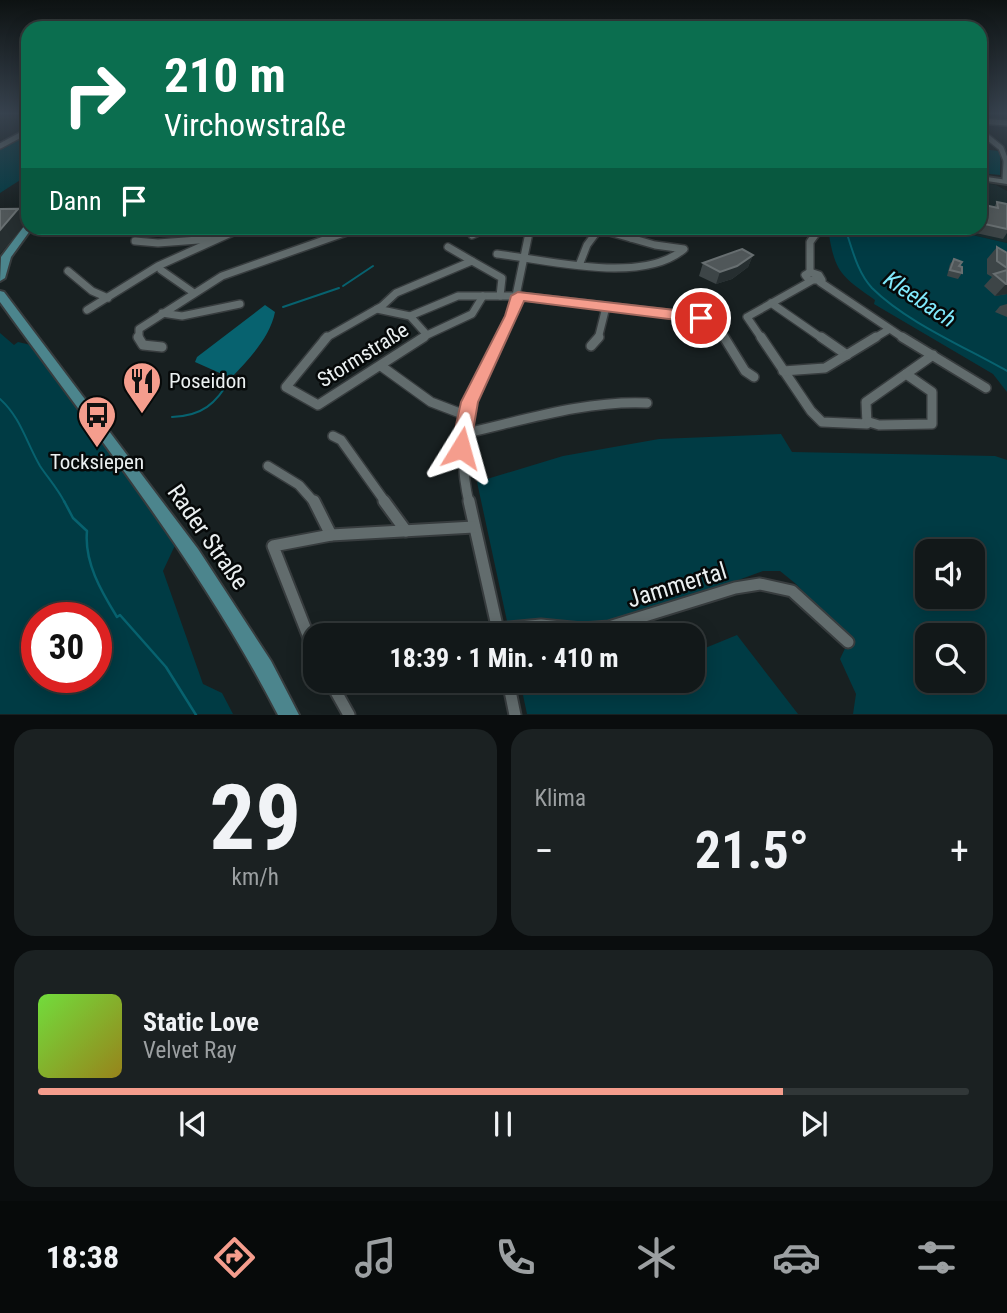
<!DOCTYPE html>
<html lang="de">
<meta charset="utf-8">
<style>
:root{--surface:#121819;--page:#1b2122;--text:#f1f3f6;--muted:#9ca0a2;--line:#313738;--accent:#f59d8d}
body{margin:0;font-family:"Roboto Condensed",sans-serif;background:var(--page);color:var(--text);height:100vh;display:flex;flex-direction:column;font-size:26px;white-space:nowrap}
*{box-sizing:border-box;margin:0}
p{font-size:23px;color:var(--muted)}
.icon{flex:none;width:38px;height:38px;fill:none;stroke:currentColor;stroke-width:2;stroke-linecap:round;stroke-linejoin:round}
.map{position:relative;height:715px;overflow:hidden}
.drawer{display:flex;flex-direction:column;gap:14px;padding:14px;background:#0a0d0e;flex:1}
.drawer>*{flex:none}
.banner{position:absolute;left:21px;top:21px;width:966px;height:214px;border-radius:21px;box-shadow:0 4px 18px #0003,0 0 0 2px var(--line);background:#0b6e4f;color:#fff;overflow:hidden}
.buttons{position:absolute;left:915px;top:539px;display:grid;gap:14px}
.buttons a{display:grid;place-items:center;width:70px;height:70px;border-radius:14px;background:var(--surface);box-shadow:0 4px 18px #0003,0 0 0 2px var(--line);font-size:35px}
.speed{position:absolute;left:21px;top:602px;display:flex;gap:14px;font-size:35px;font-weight:700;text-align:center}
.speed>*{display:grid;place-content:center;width:91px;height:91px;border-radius:50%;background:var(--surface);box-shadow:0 4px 18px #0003,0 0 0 2px var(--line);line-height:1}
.speed .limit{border:10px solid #d22;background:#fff;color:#111}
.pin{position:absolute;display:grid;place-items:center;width:60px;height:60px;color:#fff;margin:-30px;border:4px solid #fff;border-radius:50%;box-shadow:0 2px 7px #0007}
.me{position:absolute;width:77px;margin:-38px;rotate:8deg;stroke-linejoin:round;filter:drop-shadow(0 0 5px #0008)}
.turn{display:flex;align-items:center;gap:24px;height:147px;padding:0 28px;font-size:32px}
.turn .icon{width:91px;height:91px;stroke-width:2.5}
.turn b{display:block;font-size:49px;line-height:60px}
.then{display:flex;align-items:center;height:66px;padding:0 28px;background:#0003;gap:14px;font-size:26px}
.big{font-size:52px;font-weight:700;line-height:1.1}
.drawer .widget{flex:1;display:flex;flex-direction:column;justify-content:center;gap:10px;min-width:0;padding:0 24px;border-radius:21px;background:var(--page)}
.drawer .dial{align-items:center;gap:0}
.dial b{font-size:91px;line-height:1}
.song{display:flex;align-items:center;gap:21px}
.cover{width:84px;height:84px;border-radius:10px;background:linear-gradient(135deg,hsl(100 70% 55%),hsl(50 70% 35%))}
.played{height:7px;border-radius:4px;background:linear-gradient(90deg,var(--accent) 80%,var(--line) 80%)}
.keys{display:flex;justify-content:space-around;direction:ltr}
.heat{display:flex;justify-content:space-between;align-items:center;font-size:38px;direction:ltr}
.drawer .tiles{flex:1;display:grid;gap:14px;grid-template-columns:1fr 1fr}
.widget:last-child{grid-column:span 2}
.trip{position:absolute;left:303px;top:623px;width:402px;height:70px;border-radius:21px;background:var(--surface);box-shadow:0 4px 18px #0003,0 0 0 2px var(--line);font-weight:700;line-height:70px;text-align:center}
.tabs{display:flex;height:112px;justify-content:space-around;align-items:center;background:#070a0a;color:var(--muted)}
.tabs .icon{width:49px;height:49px}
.tabs .current{color:var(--accent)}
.tabs b{font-size:32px;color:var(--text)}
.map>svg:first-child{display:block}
</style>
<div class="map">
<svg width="1007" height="715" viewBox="0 0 1007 715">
<rect width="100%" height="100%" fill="#182021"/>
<!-- built -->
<polygon fill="#1a2a2d" points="980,182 996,185 1007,191 1007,243 942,228 980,228"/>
<!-- green -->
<g fill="#003b44" fill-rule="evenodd">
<polygon points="28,133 28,175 0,193 0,148"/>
<polygon points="980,149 1000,151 1000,175 980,173"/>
<path d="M831,228h111l65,15v149l-14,-18 -119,-70 1,-4c-35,-25 -40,-27 -47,-71z"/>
<path d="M0,333l14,12 4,-3 13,3 146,196 -14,30 40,113 19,9 11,21h-233zM37,618h59v59h-59z"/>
<path d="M781,434l11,18 203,4 12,4v254h-154l3,-20 -16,-35 9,-19 -53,-56 -16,-13h-17l-115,42 7,22h-145l-33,-153 86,-26 96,-17zM928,551h45v46h-45zM928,635h45v46h-45z"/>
<polygon points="737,635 798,714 527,714 520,681 693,681 693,653"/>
</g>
<!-- water -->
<path fill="#07626f" d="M265,305l10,7c-5,26 -27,48 -44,66l-36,-16 2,-5z"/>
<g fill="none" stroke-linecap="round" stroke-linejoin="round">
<!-- stream-far1 -->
<g stroke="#07626f" stroke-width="2">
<path d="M845,228c7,20 12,44 27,60 34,34 93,59 135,83"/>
<polyline points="343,286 373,266"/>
<polyline points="283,307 339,288"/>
<path d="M0,399c21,19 26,43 40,67 8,12 18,23 25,37"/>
<path d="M172,417c30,-1 44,-13 59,-39"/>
</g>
<!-- stream -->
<path stroke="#07626f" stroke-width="2.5" d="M64,501l9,17 14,13c-3,31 14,60 30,86l3,-2 46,52 30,48"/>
<defs>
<g id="minor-far3">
<polyline points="980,121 1007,123"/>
<polyline points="980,131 1001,148 1007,163"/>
<polyline points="0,146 28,131"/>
<polyline points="1005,179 1006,162"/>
</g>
<g id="minor-far2">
<polyline points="472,235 487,228"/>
<polyline points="631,238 637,228"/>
<polyline points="135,241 158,243 212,239"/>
<polyline points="448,247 472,261"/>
<path d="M497,254c52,6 145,31 187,-5l-29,-4 -56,-16 -12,16 -7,18"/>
<polyline points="161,270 194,293"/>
<polyline points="68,271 92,291 108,298"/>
<polyline points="810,272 810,242 820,228"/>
<polygon points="810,272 819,275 822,280 809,280 805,275"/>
<polyline points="820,282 905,339"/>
<polyline points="771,303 823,339"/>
<polyline points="377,309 410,316 427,335 421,339"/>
<polyline points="87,310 158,266 242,228"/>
<polyline points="162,313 182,316 240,304"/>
<polyline points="410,316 458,296 518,296 682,315 716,324 725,339"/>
<polyline points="427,335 472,314 483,296"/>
<polyline points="139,339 139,329 222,276 358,228"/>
<polyline points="324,339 382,306 396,293 472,261 502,278 500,296"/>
<polyline points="500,339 512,315 530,228"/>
<polyline points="598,339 606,307"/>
<polyline points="762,339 747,317 811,281"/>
<polyline points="873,339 888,330"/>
</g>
<g id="minor-far1">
<polyline points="138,337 143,345 162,347"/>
<polyline points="327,337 286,387 318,405 424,337"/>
<polyline points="724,337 745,371 754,377"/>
<polyline points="761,337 811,411 822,422 867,424 866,402 933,355"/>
<polyline points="821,337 847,355"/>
<polyline points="902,337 986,388"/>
<polyline points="591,346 599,337"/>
<polyline points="381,366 431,402 465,415"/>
<polyline points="783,371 825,368 876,337"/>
<polyline points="869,422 879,425 932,424 932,392 906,374"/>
<path d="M462,434c59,-13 124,-34 185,-31"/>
<polyline points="333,436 341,440 386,503"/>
<polyline points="268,466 299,485 315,503"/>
<path d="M469,503c-16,-72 1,-103 32,-166"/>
</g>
<g id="minor">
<polyline points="314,501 331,535"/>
<polyline points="384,501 406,531"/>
<polyline points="469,501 499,635"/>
<polyline points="498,629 541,625 582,629 609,627 735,588 760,584 792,591 848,642"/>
<polyline points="315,653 273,546 331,535 474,527"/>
<polyline points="330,681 349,715"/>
<polyline points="508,681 515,715"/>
</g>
<polygon id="tertiary" points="980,176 1007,180 1007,184 980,180"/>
<g id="primary">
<polygon points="28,209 28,215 0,216 0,210"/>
<polygon points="28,224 28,228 32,228 11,257 5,278 0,281 1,257 25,225"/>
<path d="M0,291l4,1 194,257 73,112 28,54h-21c-76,-148 -181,-279 -278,-413z"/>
</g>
</defs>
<!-- minor-far3 casing -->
<use href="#minor-far3" stroke="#373c3e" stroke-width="8"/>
<!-- minor-far2 casing -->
<use href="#minor-far2" stroke="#373c3e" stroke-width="10"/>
<!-- minor-far1 casing -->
<use href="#minor-far1" stroke="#373c3e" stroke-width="12"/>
<!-- minor casing -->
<use href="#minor" stroke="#373c3e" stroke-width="15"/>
<!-- tertiary casing -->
<use href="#tertiary" stroke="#373c3e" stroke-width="4"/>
<!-- primary casing -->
<use href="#primary" stroke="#373c3e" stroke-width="4"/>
<!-- minor-far3 -->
<use href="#minor-far3" stroke="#626c6d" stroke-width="5"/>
<!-- minor-far2 -->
<use href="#minor-far2" stroke="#626c6d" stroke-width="7"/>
<!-- minor-far1 -->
<use href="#minor-far1" stroke="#626c6d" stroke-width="9"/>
<!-- minor -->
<use href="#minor" stroke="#626c6d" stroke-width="11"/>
<!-- tertiary -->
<use href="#tertiary" fill="#626c6d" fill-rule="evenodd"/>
<!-- primary -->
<use href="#primary" fill="#4c858d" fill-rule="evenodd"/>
</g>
<!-- wall -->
<g fill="#3d4547">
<polygon points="997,202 1007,204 1007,233 1003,239 953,228 980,228 980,204 994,207"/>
<polygon points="997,247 1007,253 1007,294 995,296 984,286 992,277 987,274 987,259"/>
<polygon points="753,255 748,267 732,279 716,284 699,276 703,263"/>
<polygon points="954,259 959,266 962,273 958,279 947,276 950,264"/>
<polygon points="1007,304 1007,317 995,312 1000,306"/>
</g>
<!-- shaded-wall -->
<g fill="#262e30">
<polygon points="18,209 27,222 0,254 0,230"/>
<polygon points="753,255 748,267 732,279 716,284 720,272"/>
<polygon points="1006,284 1007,284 1007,294 995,296"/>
</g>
<!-- building -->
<g fill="#505759" stroke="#686f71" stroke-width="2">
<polygon points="997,202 1007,204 1007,229 980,223 980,204 998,208"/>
<polygon points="0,209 18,209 0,230"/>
<polygon points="997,247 1007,253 1007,268 997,261"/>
<polygon points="742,249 753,255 737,266 720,272 703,263"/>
<polygon points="954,259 962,262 959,266 962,267 962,273 950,270"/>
<polygon points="1007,270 1007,284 1006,284 994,274"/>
</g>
<!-- sky -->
<linearGradient id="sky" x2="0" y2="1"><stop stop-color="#0d1212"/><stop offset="0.53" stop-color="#37424e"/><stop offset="1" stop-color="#37424e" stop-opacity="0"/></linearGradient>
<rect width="1007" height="214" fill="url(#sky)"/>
<!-- route -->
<polygon fill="#f59d8d" stroke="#9f665c" stroke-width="2" points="518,292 701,313 708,318 701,323 524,301 478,402 470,448 467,454 454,454 451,448 461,402 505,316 511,296"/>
<!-- icons -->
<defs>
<symbol id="restaurant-pin" viewBox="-11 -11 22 30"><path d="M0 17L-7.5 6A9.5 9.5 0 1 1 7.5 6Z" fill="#f59d8d" stroke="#060909"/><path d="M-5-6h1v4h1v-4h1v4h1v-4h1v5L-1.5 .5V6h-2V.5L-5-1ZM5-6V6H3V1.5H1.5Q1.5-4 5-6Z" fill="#111"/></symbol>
<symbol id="bus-pin" viewBox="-11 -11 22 30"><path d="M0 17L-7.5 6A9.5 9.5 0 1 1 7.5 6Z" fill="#f59d8d" stroke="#060909"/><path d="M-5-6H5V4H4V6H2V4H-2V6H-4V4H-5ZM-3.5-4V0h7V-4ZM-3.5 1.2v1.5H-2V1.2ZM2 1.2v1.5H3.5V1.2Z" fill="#111"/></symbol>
</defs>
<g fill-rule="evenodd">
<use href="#restaurant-pin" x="120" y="359" width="44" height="60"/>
<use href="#bus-pin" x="75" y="393" width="44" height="60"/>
</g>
<g text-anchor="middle" stroke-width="5" stroke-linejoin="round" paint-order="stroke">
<!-- street labels -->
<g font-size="21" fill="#ebf0f1" stroke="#060909">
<text transform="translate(363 355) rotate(-32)" y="7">Stormstraße</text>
</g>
<!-- poi labels -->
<g font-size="21" fill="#ebf0f1" stroke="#060909" text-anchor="start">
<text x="169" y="388">Poseidon</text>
<text x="97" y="469" text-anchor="middle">Tocksiepen</text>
</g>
<!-- water labels -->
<g font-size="23" font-style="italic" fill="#81eafd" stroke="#060909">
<text transform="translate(920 299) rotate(34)" y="8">Kleebach</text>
</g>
<!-- near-street labels -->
<g font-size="24" fill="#ebf0f1" stroke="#060909">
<text transform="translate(208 537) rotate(55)" y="8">Rader Straße</text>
<text transform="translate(677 585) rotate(-17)" y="8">Jammertal</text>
</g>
</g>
</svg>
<div class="buttons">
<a><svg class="icon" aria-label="sound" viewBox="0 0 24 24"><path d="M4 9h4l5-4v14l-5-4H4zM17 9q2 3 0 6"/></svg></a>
<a><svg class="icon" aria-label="search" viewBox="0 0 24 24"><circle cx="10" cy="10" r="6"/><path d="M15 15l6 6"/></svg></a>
</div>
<div class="speed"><div class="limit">30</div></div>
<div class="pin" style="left:701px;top:318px;background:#d93025"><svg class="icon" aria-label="arrive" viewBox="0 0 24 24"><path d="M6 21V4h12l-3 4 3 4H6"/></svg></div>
<svg class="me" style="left:461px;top:448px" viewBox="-20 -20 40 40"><path d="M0-17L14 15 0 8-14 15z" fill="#f59d8d" stroke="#fff" stroke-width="4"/></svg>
<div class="trip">18:39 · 1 Min. · 410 m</div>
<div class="banner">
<div class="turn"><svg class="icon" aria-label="right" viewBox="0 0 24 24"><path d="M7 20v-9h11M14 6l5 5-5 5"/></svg><div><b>210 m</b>Virchowstraße</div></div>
<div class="then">Dann<svg class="icon" aria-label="arrive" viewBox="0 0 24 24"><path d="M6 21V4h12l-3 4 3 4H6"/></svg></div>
</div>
</div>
<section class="drawer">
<div class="tiles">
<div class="widget dial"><b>29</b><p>km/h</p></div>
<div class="widget"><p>Klima</p>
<div class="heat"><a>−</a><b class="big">21.5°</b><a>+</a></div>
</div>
<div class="widget">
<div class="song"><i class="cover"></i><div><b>Static Love</b><p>Velvet Ray</p></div></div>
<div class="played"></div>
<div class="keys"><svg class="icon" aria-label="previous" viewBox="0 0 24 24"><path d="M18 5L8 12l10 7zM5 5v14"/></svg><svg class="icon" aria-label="pause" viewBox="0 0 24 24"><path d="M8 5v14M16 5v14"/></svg><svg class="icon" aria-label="next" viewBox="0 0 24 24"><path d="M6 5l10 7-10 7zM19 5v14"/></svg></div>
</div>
</div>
</section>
<nav class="tabs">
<b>18:38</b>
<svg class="icon current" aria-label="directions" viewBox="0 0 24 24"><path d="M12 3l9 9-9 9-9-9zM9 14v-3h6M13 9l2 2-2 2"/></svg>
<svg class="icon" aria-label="music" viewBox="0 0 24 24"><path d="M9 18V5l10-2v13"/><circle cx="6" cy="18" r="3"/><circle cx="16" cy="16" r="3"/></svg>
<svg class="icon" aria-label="phone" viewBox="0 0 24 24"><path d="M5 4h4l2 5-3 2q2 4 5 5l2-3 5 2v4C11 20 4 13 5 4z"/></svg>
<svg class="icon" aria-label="climate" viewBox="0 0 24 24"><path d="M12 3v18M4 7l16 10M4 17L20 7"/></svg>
<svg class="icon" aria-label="car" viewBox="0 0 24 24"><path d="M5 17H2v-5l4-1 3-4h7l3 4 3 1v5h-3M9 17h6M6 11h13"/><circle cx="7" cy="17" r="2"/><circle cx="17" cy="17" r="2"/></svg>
<svg class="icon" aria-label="filters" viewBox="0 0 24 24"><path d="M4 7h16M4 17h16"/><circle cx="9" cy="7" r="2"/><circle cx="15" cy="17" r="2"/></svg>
</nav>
